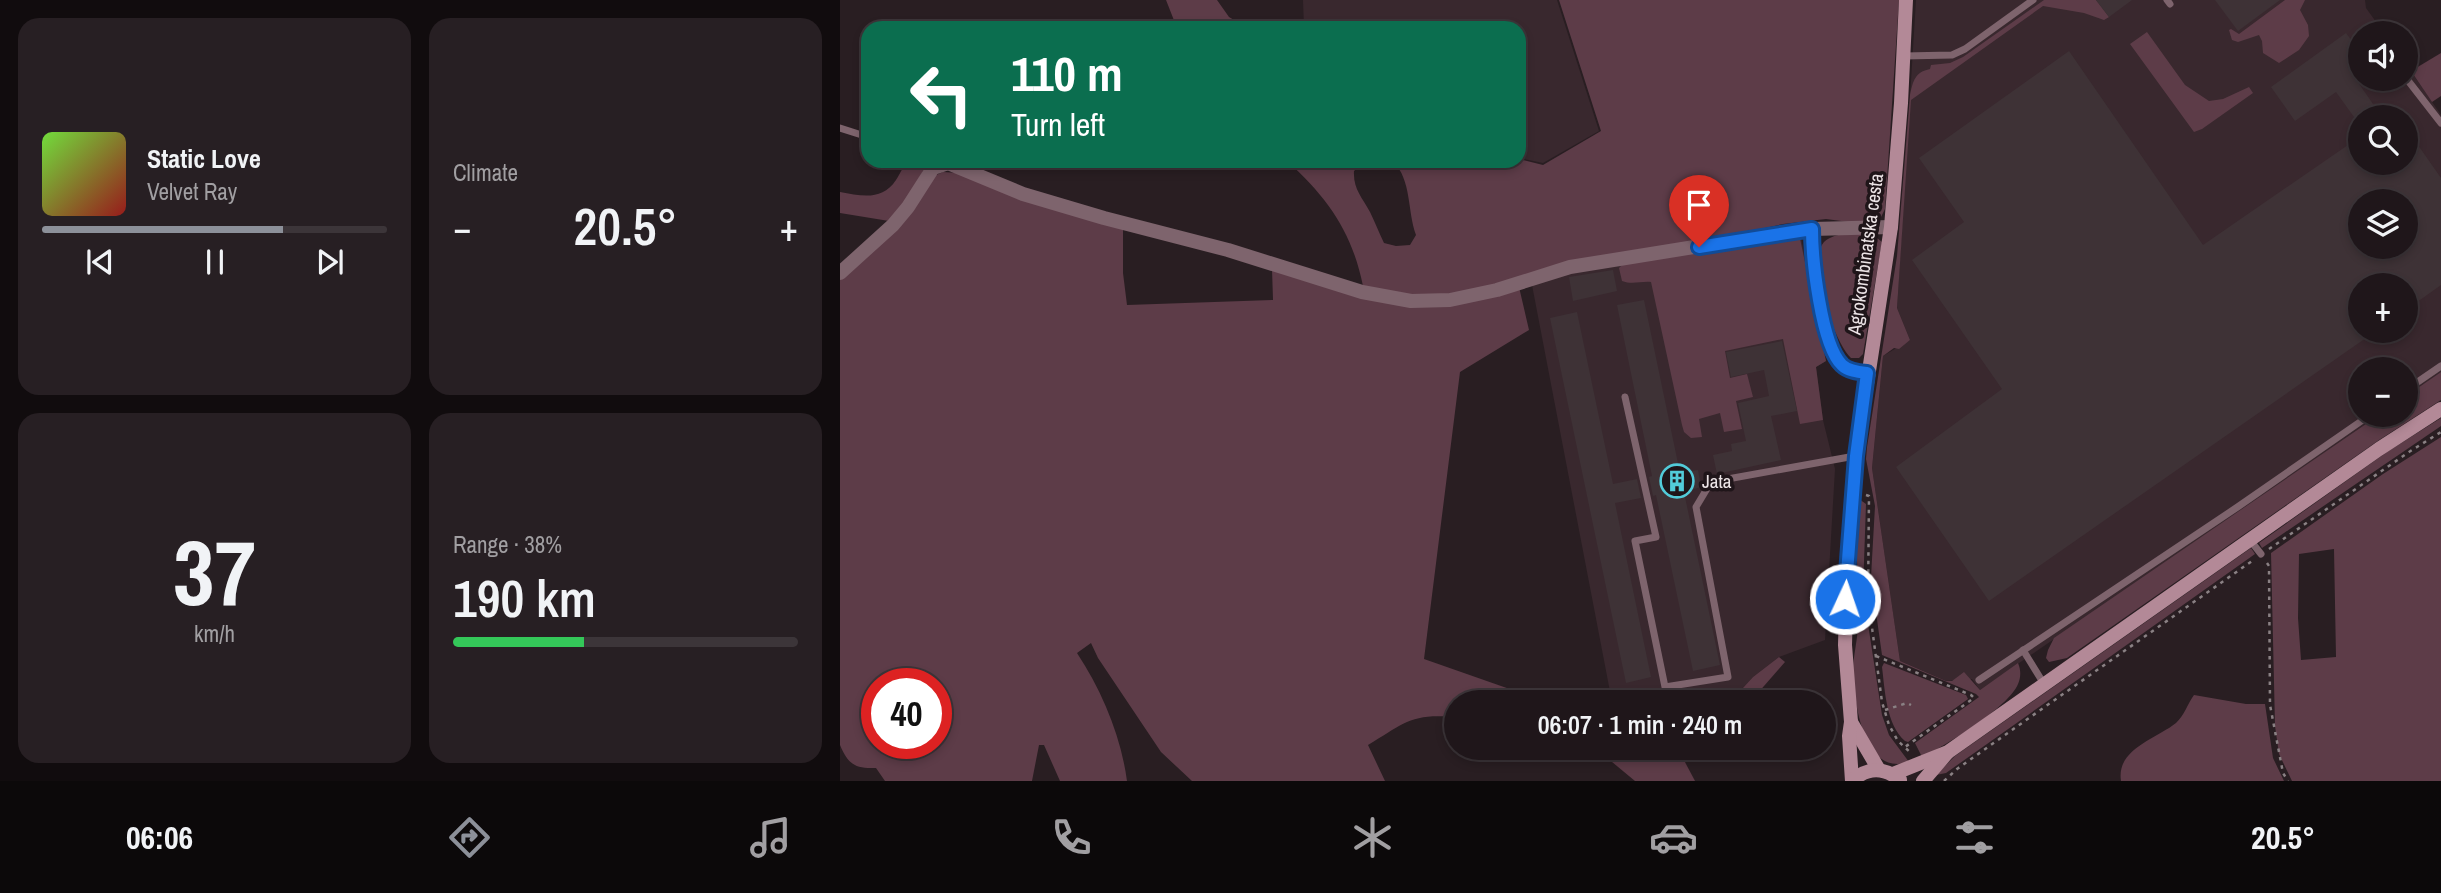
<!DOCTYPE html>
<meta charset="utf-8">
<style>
:root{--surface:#1f161a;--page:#271f23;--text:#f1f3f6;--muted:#a19fa2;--line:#3c3539;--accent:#8c9099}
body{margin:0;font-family:"Archivo Narrow",sans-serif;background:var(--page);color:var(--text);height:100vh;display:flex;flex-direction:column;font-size:26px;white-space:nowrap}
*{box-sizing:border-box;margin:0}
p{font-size:23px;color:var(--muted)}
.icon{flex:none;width:38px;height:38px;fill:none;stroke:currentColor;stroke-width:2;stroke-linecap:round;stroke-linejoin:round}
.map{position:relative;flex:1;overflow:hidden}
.details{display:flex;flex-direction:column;gap:18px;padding:18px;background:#110c0e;width:840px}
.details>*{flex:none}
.top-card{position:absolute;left:21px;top:21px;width:665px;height:147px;border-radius:21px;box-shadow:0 4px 10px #0003,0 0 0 2px var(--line);background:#0b6e4f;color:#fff;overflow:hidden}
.buttons{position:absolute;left:1508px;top:21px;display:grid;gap:14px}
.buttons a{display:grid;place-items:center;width:70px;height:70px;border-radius:50%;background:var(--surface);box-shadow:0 4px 10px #0003,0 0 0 2px var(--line);font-size:35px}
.speed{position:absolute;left:21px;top:668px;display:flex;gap:14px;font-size:35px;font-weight:700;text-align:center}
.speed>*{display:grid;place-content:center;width:91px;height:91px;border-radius:50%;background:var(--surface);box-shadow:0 4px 10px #0003,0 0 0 2px var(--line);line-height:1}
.speed .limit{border:10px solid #d22;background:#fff;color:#111}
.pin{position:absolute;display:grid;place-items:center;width:60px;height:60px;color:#fff;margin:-72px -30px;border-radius:50% 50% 50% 0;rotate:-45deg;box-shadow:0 0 7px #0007}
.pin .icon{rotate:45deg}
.me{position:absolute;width:77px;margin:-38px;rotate:3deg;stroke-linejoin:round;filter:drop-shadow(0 0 5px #0008)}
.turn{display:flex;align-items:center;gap:24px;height:147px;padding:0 35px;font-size:32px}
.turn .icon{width:91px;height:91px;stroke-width:2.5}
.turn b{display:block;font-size:49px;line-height:60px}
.big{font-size:52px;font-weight:600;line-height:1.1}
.details .widget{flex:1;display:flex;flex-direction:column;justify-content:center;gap:10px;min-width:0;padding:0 24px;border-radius:21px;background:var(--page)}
.details .dial{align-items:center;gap:0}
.dial b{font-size:91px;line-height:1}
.song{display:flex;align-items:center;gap:21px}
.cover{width:84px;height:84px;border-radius:10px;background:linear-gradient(135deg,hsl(100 70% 55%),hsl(0 70% 35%))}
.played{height:7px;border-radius:4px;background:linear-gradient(90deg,var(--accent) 70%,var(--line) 70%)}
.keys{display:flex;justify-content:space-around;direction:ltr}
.heat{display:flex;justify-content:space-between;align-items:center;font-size:38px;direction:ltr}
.charge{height:10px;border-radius:5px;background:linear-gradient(90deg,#34c759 38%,var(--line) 0)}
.details .tiles{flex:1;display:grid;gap:18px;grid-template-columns:repeat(2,1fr)}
.trip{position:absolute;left:604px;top:690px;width:392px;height:70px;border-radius:35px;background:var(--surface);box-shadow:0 4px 10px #0003,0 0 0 2px var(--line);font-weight:600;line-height:70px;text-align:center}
.tabs{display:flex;height:112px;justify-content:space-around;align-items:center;background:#0c090a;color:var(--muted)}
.tabs .icon{width:49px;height:49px}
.tabs .on{color:var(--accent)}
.tabs b{font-size:32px;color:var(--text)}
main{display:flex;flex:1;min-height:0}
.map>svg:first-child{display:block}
</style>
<main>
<section class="details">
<div class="tiles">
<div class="widget">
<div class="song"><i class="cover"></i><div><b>Static Love</b><p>Velvet Ray</p></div></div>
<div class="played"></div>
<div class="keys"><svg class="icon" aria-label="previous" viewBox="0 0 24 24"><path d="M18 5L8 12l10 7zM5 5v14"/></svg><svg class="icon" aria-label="pause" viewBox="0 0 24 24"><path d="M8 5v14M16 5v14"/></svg><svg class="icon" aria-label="next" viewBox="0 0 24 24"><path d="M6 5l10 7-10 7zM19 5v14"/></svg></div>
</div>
<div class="widget"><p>Climate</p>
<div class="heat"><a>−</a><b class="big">20.5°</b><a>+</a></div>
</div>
<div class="widget dial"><b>37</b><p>km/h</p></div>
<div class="widget"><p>Range · 38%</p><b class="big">190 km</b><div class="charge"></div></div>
</div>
</section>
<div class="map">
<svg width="1601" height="781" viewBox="0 0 1601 781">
<rect width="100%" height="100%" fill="#291e22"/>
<!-- built -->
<g fill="#39282e" fill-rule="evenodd">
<polygon points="463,0 717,0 759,131 703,163 679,158 679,28 464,28"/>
<path d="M1076,0h449l1,8 18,25h-23v46h45v-15l35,51v257l-35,24v-27h-45v46h18l-399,275 -8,-11 -26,2 -46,-20 -28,-193 11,-112 27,-16 -13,-32zM1521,117h45v46h-45zM1521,201h45v46h-45zM1521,285h45v46h-45z"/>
<polygon points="961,238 986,361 976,367 983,420 995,469 985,640 939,657 913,677 890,702 772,702 692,285 729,273"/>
</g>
<!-- green -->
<g fill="#5d3c48" fill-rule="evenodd">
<polygon points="326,0 377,0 389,17 404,26 403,28 337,28"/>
<path d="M719,0h340l-14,209 -4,8 -17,7 -38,-5 -43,5 -300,66 -58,8 -62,-12c-11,-54 -35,-88 -76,-125h78l-11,10c-1,18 8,26 16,41 5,10 9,21 14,31l12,3 14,-1 6,-10c-9,-25 -4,-54 -23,-74h126v-2l24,6 58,-34z"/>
<path d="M1204,0h52l13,17 -5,3 -20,-7 -41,-7 -132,94 -14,208 13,32 -11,9 -5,-1 -11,8 -11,112 28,193 46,20h6l12,-9 16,18 38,-27c3,7 3,14 0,21 -9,23 -73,62 -96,73l-7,-14 64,-46 -3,-3 -94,-39 -11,-78 4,-71 -9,-47 1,-12 30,-191 13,-161c3,-14 5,-23 20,-26l1,-4 19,-2 13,-6z"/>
<polygon points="1445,0 1465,0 1460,10 1468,25 1469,36 1459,50 1439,63 1423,53 1422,41 1419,35 1398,42 1392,40 1389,30 1391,29 1399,34"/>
<polygon points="1307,32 1345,85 1369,101 1383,99 1409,87 1413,93 1362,129 1354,132 1290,44"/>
<polygon points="1601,53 1601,96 1592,102 1571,71"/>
<path d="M68,161h12l4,8 -13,24 -22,28 -49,-8v-21c22,4 42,9 56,-12 4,-6 7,-14 12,-19z"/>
<path d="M103,172l17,1 163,55v45l4,32 146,-5 -1,-31 101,31 146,-13 10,43 -69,42 -36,287 123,43h-91v18l-2,-3c-43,-4 -51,7 -86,28l17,36h-193l-31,-29 -63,-94 -7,-15 -14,10c25,38 44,83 50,128h-67l-16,-36h-5l-7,36h-147l-9,-13c-21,1 -28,-4 -36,-23v-468l96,-102zM37,684h59v60h-59z"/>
<path d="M1031,233l11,9 -19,112 -4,4h-8c-17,-16 -45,-97 -27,-116 12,-11 33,-8 47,-9z"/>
<path d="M959,234l27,127 -10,6 7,53 -23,4 -17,-85 -58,12 5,27 17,-4 6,23 -17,4 6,28 -18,3 -4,-19 -21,6 3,18 -11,1 -7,-6 -2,-7 -31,-143c-10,-1 -19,3 -29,-1l-3,-13 4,-4z"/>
<polygon points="1601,372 1601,400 1539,440 1227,658 1209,662 1206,658 1208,650 1214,638 1539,415 1566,415 1566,396"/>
<polygon points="1601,418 1601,426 1422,548 1419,543 1547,452"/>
<path d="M1601,437v344h-149l-13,-27 -4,-28 -4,-173 112,-79zM1494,549l2,108 -35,3 -3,-42 1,-64z"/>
<polygon points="1019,499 1026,504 1023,591 1019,592 1016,547"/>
<polygon points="1411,548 1415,554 1106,773 1096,775 1115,756"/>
<path d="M1018,623l10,1 14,91 7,20 20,27c-45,15 -55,-59 -56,-91 0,-15 5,-32 5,-48z"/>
<polygon points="939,657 945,662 910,702 890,702 913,677"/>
<path d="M1044,663l82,32 2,4 -60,43 -3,-1c-19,-17 -20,-50 -23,-74z"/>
<path d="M1354,695l52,9h19l8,54 11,23h-163c-5,-32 35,-42 55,-58 8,-7 12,-20 18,-28z"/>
<polygon points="644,747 711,747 680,753"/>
<polygon points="754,747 837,747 855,781 795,781"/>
</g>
<!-- building -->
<g fill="#3e3236" fill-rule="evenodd">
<polygon points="1256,0 1292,0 1269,17"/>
<polygon points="1375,0 1440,0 1398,31"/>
<polygon points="1506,33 1515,45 1508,50 1521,68 1521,73 1515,78 1542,117 1514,117 1496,92 1455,121 1431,87"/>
<path d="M1229,51l134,194 158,-109v27h45v-35l35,50v107l-35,25v-25h-45v46h15l-387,270 -93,-134 106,-78 -90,-129 52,-38 -45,-64zM1521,201h45v46h-45z"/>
<polygon points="773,270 777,291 733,301 729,277"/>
<polygon points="804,300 840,473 858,470 861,487 844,492 880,665 853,671 816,495 813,496 809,477 812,476 777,305"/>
<polygon points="737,312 773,484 797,479 801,498 775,503 811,677 786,683 710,318"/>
<polygon points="942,341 957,411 931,416 941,460 877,474 873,455 892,451 891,444 906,441 898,403 929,396 924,370 891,377 886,352"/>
</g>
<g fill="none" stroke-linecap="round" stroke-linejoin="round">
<!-- path -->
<g stroke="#8a8184" stroke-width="2.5" stroke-dasharray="3.5 5" stroke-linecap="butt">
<polyline points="1026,495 1029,496 1028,598 1042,702 1049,725 1058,741 1071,753"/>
<polyline points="1429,549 1569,452 1601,432"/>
<polyline points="1427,563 1429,566 1430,705 1443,773 1448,781"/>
<polyline points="1036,656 1131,695 1134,698 1065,747"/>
<polyline points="1045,710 1067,703 1071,705"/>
<polyline points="1104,781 1117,769 1172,730 1412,561"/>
</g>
<!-- lane -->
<g stroke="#7e646d" stroke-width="7">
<polyline points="1327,0 1330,4"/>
<polyline points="1064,56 1112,55 1125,49 1193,0"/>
<polyline points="1566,78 1601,123"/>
<polyline points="0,128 28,137"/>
<path d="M972,230c0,29 9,113 29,134 7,7 17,8 26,9"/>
<polyline points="1566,390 1601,366"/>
<polyline points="785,397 816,537 795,541 825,687 888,677 856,507 871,482 1015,456"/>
<polyline points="1410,540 1421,554"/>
<polyline points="1183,650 1204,684"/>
<polyline points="1139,680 1399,506 1530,415"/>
</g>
<!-- street -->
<polyline stroke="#7e646d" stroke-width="14" points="0,273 53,225 68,207 93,168 108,163 183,194 264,218 388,250 522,292 571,301 610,300 657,290 730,267 947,232 972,229 1051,227"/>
<!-- secondary -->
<g stroke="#b38997" stroke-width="14">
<polyline points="1011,722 1039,770"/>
<polyline points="1053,774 1108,752 1539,449 1601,409"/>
<polyline points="1012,781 1009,736 1011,722 1005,645 1007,569 1016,456 1051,227 1061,103 1066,0"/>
<path d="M1012,781c15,-14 32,-14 48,-1"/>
<polyline points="1083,781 1107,753"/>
</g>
</g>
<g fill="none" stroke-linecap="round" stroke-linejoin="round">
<defs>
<path id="route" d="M859,247l113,-18c0,29 9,116 30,136 6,6 16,7 25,8l-11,83 -11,143"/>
</defs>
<!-- route casing -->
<use href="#route" stroke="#114b97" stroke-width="18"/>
<!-- route -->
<use href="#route" stroke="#1a73e8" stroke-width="12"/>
</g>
<!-- icons -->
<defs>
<symbol id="building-ring" viewBox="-11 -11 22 22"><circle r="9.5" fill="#1f1519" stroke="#52cbd9" stroke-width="1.5"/><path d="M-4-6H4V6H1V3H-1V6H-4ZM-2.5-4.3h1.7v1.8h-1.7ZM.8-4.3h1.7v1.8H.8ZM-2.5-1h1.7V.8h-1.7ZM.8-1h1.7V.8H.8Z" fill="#52cbd9"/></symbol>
</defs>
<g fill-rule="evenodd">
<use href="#building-ring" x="818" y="462" width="38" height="38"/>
</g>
<g text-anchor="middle" stroke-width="7" stroke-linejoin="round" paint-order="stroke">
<!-- street labels -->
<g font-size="19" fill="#ece4e6" stroke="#1f1519">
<text transform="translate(1025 254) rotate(-82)" y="7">Agrokombinatska cesta</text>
</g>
<!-- poi labels -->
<g font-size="19" fill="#ece4e6" stroke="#1f1519" text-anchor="start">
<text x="862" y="488">Jata</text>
</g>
</g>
</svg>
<div class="buttons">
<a><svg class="icon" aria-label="sound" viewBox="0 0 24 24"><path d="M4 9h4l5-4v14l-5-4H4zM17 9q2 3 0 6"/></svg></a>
<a><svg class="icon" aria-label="search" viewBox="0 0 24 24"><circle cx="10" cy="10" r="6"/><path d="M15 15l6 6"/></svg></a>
<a><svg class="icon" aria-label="layers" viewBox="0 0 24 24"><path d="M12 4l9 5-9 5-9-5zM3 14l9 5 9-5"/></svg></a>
<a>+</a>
<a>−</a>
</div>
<div class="speed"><div class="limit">40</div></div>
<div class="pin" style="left:859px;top:247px;background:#d93025"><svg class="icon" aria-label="arrive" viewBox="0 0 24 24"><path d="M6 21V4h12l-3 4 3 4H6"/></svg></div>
<svg class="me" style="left:1005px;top:599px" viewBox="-20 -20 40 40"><circle r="17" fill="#1a73e8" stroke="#fff" stroke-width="3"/><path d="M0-11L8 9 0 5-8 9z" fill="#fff"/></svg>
<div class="trip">06:07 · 1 min · 240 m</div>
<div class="top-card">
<div class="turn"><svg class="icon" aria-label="left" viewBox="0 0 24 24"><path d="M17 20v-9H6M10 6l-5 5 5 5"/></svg><div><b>110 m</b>Turn left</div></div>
</div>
</div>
</main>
<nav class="tabs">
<b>06:06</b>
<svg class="icon on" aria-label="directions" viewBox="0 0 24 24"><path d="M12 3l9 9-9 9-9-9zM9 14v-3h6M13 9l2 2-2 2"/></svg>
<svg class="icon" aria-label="music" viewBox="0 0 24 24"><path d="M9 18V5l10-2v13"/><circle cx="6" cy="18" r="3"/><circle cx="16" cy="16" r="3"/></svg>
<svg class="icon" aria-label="phone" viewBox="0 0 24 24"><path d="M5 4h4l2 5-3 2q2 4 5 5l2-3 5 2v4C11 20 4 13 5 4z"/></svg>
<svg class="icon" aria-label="climate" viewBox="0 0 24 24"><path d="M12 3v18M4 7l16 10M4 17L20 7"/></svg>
<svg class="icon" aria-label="car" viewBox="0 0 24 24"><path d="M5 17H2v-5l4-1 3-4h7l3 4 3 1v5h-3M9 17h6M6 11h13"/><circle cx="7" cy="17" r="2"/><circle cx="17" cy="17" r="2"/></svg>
<svg class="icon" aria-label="filters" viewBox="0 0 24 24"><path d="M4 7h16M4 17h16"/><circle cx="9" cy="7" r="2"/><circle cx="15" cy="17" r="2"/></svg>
<b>20.5°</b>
</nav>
